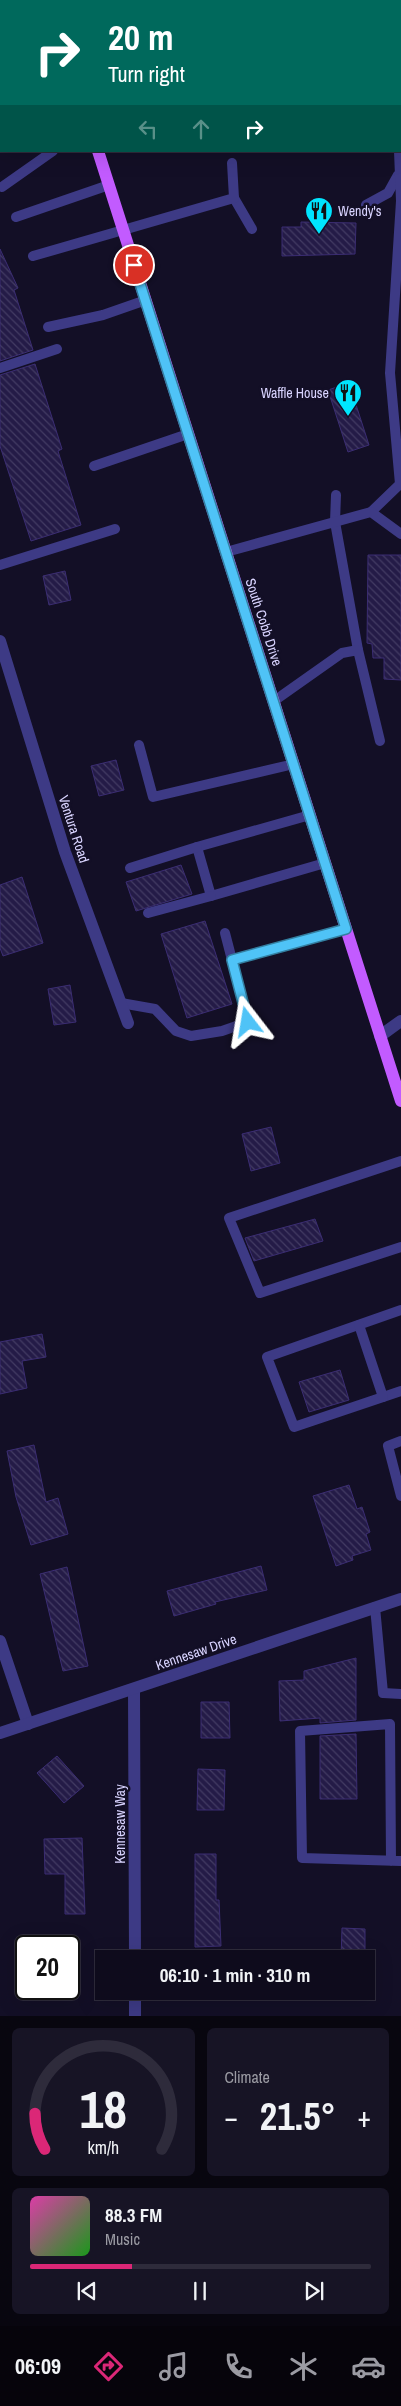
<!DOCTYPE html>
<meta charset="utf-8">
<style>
:root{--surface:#0e0b1c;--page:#171425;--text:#f1f3f6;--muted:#9b9ba3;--line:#2e2b3b;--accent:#db2777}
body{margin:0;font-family:"Archivo Narrow",sans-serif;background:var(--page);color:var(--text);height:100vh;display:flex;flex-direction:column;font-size:19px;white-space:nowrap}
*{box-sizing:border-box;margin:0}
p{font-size:16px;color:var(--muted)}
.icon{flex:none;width:28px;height:28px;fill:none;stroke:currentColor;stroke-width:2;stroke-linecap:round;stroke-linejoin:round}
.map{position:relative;height:2016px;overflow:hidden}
.details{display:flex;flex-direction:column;gap:12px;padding:12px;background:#08060f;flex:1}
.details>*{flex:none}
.hud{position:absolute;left:0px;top:0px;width:401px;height:152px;box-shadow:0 5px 20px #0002,0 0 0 1px var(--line);background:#00695c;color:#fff;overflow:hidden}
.speed{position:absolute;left:15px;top:1935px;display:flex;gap:10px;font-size:25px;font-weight:700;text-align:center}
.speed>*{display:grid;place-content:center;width:65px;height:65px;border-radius:50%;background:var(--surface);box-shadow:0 5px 20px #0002,0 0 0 1px var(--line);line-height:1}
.speed .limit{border:2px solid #111;border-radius:8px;background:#fff;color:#111}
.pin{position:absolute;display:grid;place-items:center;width:42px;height:42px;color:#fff;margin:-21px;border:2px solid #fff;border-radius:50%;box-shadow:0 1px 5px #0007}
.me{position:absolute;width:55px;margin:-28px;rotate:346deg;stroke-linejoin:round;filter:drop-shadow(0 0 4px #0008)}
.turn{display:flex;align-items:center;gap:18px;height:105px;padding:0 25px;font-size:22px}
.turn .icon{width:65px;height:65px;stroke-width:2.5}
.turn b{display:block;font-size:35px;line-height:42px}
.lanes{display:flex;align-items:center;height:48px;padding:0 25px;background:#0003;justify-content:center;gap:25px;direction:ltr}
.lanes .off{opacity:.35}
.big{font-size:38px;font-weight:700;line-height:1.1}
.details .tile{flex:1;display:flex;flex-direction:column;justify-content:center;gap:8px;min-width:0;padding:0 18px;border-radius:8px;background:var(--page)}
.details .dial{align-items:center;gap:0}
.dial svg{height:130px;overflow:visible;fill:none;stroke:var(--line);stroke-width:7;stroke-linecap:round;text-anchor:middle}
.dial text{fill:var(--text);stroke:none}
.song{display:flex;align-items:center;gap:15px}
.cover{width:60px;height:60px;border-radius:8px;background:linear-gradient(135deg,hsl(320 70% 55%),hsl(120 70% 35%))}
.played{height:5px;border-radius:2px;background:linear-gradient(90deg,var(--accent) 30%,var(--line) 30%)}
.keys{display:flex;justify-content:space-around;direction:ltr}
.heat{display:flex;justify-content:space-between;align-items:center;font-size:28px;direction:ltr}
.details .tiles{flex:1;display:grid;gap:12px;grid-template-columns:1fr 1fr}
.tile:last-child{grid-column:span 2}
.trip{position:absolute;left:95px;top:1950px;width:280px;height:50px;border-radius:0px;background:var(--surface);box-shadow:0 5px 20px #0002,0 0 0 1px var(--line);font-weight:700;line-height:50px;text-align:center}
.dock{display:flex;height:80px;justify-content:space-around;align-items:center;background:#06040b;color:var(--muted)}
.dock .icon{width:35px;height:35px}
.dock .active{color:var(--accent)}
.dock b{font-size:22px;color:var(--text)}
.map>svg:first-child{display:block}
</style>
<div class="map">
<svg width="401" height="2016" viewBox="0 0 401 2016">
<defs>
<pattern id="building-back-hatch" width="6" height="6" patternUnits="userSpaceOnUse" patternTransform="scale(1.25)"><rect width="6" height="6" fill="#241b47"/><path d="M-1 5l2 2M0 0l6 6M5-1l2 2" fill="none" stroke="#433b63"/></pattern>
</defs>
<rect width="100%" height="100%" fill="#130f26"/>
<!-- building -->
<g fill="url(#building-back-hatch)" stroke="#3b2d73">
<polygon points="301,222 356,223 355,254 282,256 282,227 301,227"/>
<polygon points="0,249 18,288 14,290 33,350 0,361"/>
<polygon points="35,364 62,449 58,451 81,525 31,541 0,446 0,375"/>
<polygon points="349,383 369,445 348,452 328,390"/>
<polygon points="368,555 401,555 401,680 384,679 384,658 373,658 372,644 367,643"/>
<polygon points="65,571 71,600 49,605 43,576"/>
<polygon points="116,760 124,790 99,796 91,766"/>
<polygon points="181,865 192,894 136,911 126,882"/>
<polygon points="22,877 43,943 3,956 0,948 0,885"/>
<polygon points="205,921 232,1004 187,1018 161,934"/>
<polygon points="70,985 76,1022 54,1025 48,989"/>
<polygon points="271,1127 280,1163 251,1171 242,1134"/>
<polygon points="315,1219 323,1241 254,1261 245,1238"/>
<polygon points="42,1334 46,1357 22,1361 27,1388 0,1394 0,1342"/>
<polygon points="340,1370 349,1400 309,1412 299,1382"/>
<polygon points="34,1445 46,1502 58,1498 68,1534 31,1545 16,1497 7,1451"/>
<polygon points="349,1485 357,1509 362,1507 370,1532 366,1534 371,1550 352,1556 353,1560 336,1566 313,1496"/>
<polygon points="261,1566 267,1590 215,1602 216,1604 174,1616 167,1591"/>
<polygon points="67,1567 88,1666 63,1671 40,1574"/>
<polygon points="356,1658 356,1720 320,1723 320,1718 280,1721 279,1681 304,1680 304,1671"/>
<polygon points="201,1702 229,1702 230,1738 201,1738"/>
<polygon points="356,1734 357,1799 320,1799 320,1736"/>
<polygon points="57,1756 84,1786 64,1803 37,1773"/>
<polygon points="198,1769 225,1770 224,1810 197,1810"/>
<polygon points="82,1838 85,1914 65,1914 65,1874 45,1874 44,1839"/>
<polygon points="195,1854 216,1854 216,1900 219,1900 221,1946 195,1947"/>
<polygon points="342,1928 365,1929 365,1959 341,1959"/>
</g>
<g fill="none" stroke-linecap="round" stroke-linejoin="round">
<!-- service -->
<g stroke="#3d3a85" stroke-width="10">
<polyline points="11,1 15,0"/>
<polyline points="0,4 1,4"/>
<polyline points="0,72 1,72"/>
<polyline points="400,127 401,127"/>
<polyline points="2,187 53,151"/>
<polyline points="234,198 252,229"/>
<polyline points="366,205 388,193 398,175"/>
<polyline points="16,217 109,185"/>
<polyline points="33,256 234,198 232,163"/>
<polyline points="48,327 103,315 146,300"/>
<polyline points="0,368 57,349"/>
<polyline points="94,466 188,434"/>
<polyline points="336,495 335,522 358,650"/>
<polyline points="371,512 400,484 390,373 401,201 399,151"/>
<polyline points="226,552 371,512 401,534"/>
<polyline points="0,565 115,529"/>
<polyline points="274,701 342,653 358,650 380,741"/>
<polyline points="139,745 153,797 294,764"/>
<polyline points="310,815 197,847 211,896 325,863"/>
<polyline points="130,868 197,847"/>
<polyline points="148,913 211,896"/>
<polyline points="225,933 232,960"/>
<polyline points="121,1003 155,1009 176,1031 191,1036 222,1031 248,1022 232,960 346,929"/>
<polyline points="401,1161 229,1218 260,1293 401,1247"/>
<polyline points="401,1310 267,1357 294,1427 401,1391"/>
<polyline points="359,1325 383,1397"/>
<polyline points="401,1441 388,1446 401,1496"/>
<polyline points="375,1607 383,1693 401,1694"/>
<polyline points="391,1861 390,1724 300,1731 302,1858 401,1861"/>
</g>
<!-- minor -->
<g stroke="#3d3a85" stroke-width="12">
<polyline points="0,641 65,852 128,1023"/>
<polyline points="380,1036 401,1021"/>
<polyline points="0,1641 28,1724"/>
<polyline points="134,1689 135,1959"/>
<polyline points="0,1733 401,1599"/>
<polyline points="135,1991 135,2016"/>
</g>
<!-- primary -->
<g stroke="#c25bff" stroke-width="12">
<polyline points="50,0 50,1"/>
<polyline points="98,151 401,1101"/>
</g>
</g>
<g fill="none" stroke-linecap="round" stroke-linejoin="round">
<defs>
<polyline id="route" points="134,265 346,929 232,960 248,1022"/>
</defs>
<!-- route casing -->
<use href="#route" stroke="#337fa1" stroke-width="12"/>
<!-- route -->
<use href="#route" stroke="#4fc3f7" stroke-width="9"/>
</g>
<!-- icons -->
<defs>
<symbol id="restaurant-pin" viewBox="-11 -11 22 30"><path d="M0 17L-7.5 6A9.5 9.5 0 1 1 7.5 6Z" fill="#00e5ff" stroke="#130f26"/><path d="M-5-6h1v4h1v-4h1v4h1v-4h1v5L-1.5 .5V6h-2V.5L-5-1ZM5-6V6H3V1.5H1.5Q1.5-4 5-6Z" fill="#111"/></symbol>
</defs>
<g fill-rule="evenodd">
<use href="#restaurant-pin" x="303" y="195" width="32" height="43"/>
<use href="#restaurant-pin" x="332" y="377" width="32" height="43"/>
</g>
<g text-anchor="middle" stroke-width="5" stroke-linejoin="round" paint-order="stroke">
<!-- poi labels -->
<g font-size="14" fill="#d9d4ff" stroke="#130f26" text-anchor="start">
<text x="338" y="216">Wendy's</text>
<text x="329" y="398" text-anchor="end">Waffle House</text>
</g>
<!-- street labels -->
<g font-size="14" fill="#d9d4ff" stroke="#130f26">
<text transform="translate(264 622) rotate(72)" y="5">South Cobb Drive</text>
<text transform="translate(74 829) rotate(72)" y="5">Ventura Road</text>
<text transform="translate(196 1652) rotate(-19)" y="5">Kennesaw Drive</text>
<text transform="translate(120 1824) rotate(-90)" y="5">Kennesaw Way</text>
</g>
</g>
</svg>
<div class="speed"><div class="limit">20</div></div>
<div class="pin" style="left:134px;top:265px;background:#d93025"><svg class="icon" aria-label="arrive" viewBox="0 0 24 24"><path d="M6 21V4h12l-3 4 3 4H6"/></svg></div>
<svg class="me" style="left:248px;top:1022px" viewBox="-20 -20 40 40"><path d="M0-17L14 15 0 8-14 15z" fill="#4fc3f7" stroke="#fff" stroke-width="4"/></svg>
<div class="trip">06:10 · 1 min · 310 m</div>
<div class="hud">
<div class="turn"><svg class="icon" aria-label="right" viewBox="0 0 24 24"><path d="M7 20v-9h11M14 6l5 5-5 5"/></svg><div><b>20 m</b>Turn right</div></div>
<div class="lanes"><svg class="icon off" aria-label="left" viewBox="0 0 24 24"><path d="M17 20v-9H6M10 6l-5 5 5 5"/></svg><svg class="icon off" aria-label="ahead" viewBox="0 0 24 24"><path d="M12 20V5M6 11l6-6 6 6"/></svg><svg class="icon" aria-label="right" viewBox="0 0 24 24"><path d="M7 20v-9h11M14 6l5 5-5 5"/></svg></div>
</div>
</div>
<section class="details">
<div class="tiles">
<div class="tile dial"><svg viewBox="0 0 100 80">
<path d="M14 69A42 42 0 1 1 86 69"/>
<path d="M14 69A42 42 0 0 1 8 47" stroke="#db2777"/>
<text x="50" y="56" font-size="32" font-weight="700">18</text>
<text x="50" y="72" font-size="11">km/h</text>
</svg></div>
<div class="tile"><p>Climate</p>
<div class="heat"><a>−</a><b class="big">21.5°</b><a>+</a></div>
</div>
<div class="tile">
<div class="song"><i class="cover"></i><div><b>88.3 FM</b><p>Music</p></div></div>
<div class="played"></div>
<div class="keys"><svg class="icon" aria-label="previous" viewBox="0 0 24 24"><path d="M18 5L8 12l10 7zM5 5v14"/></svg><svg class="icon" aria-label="pause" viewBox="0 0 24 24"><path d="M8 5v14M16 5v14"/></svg><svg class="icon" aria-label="next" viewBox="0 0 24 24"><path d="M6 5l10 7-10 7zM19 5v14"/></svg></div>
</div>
</div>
</section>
<nav class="dock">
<b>06:09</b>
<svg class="icon active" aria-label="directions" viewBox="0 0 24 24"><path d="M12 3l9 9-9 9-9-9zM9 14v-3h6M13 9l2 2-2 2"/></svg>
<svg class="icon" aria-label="music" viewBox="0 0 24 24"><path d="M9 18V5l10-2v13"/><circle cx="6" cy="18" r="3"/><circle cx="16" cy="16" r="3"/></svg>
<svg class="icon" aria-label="phone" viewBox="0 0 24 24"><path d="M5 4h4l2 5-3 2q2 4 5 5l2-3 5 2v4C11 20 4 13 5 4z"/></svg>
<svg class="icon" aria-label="climate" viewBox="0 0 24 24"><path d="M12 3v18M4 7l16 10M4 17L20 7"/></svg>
<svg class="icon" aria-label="car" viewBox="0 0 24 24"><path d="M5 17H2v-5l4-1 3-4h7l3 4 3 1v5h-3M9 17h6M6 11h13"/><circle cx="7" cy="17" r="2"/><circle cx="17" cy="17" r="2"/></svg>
</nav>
